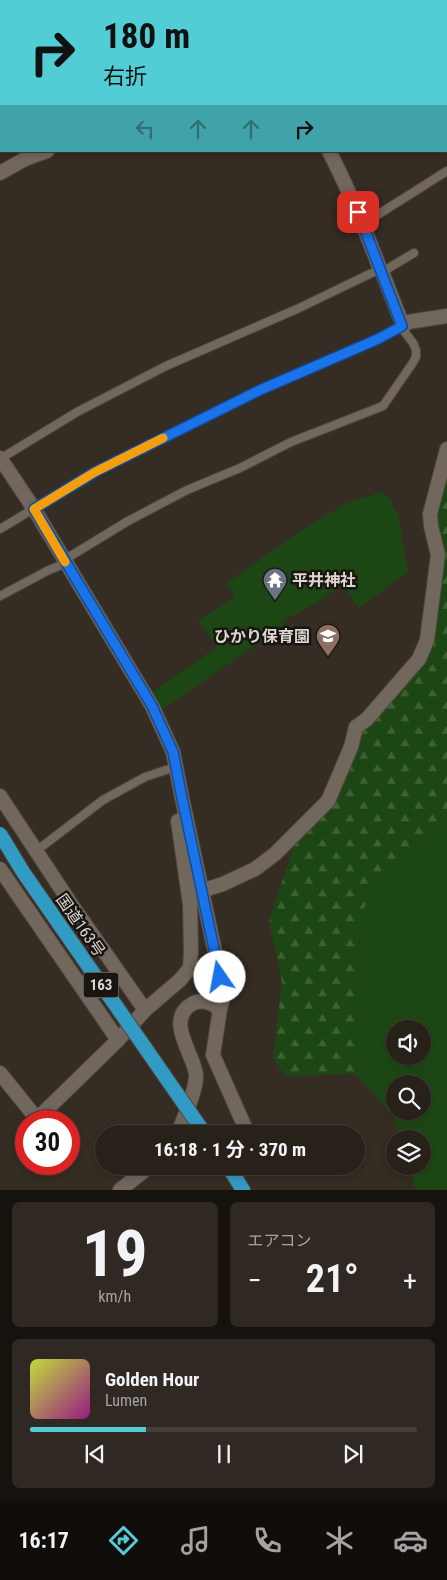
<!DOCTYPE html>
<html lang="ja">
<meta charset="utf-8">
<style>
:root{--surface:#28211a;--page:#302923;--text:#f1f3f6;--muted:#a5a3a2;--line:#443e39;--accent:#52ccd5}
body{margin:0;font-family:"Roboto Condensed","Noto Sans JP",sans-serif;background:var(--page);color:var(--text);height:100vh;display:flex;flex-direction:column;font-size:19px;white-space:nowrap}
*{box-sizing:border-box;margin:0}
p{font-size:16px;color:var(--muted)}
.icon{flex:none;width:28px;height:28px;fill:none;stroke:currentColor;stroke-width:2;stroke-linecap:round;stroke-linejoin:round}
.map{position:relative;height:1190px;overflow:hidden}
.drawer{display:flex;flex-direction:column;gap:12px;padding:12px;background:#16120e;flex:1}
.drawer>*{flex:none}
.guide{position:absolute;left:0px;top:0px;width:448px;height:152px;box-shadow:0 2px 8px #0003,0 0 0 1px var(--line);background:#52ccd5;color:#111;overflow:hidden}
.tools{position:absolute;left:386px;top:1020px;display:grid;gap:10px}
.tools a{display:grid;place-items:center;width:45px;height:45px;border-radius:50%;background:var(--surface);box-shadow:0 2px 8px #0003,0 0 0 1px var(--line);font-size:25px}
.speed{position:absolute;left:15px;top:1110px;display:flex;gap:10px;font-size:25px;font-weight:700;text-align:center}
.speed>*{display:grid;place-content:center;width:65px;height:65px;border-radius:50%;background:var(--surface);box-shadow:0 2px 8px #0003,0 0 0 1px var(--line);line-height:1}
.speed .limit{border:8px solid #d22;background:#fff;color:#111}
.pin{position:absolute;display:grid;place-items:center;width:42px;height:42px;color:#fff;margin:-21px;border-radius:10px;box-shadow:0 2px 8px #0006}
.me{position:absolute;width:55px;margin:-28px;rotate:348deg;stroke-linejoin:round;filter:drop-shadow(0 0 4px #0008)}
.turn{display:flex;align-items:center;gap:18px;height:105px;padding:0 20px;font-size:22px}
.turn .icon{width:65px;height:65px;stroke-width:2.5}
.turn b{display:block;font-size:35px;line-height:42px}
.lanes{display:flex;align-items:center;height:48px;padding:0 20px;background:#0003;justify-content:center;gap:25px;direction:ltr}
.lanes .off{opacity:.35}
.big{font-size:38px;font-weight:700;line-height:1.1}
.drawer .widget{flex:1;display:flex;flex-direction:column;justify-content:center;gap:8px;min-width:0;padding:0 18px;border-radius:8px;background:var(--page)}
.drawer .dial{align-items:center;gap:0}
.dial b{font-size:65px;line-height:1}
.song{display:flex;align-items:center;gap:15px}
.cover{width:60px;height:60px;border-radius:8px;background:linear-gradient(135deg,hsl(70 70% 55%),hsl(310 70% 35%))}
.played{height:5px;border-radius:2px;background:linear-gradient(90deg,var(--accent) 30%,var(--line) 30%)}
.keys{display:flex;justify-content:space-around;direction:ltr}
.heat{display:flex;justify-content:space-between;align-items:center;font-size:28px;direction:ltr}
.drawer .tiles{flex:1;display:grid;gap:12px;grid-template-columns:1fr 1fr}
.widget:last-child{grid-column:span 2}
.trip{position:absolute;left:95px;top:1125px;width:270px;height:50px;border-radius:25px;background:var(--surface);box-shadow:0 2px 8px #0003,0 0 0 1px var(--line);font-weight:700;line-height:50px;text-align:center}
.menu{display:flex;height:80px;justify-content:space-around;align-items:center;background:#100d0a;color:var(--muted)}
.menu .icon{width:35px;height:35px}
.menu .current{color:var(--accent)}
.menu b{font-size:22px;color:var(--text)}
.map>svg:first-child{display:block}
</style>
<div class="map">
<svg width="447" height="1190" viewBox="0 0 447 1190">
<defs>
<pattern id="forest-firs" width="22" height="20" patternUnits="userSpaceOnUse" patternTransform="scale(1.25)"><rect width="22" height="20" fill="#1c4714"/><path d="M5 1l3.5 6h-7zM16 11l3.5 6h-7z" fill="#3d6135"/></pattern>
</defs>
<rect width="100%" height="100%" fill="#352c23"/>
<!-- forest -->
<polygon fill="url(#forest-firs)" points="447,475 447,819 413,842 360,921 356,1074 285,1076 273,1058 282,982 269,922 295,842 329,809 338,796 355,753 361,731 371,724 423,665 431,646 437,512"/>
<!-- green -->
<g fill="#1c4714" fill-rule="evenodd">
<polygon points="381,492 390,499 398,515 408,572 359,608 342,585 315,604 310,605 293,617 291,615 283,621 285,625 161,710 151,693 217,647 198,621 235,597 226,583 310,525 347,503"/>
<path d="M447,819v371h-31l-8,-24h14v-27h-22l-7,-23 -37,-42 4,-153 6,-18 47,-61zM395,1029h27v27h-27zM395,1084h27v27h-27z"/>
</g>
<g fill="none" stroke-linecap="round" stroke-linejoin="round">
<defs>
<g id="service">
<polyline points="112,0 112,1"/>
<polyline points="269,0 270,1"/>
<polyline points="47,1 50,0"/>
<polyline points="158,1 160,0"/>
<polyline points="0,33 1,32"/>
<polyline points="363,224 447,171"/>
<polyline points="382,272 414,253"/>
<polyline points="0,459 77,412 166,366 297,309 380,269"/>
<polyline points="0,529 95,472 260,390 378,339 403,326 404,331 413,343 416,350 416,357 412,364 383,406 291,442 240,468 187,490 128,521 64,560"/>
<polyline points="0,596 49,570 66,563"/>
<polyline points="36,851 103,800 145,777 175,767"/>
</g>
<g id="minor">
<polyline points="296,1 297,0"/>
<path d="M329,151c20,39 36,78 51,118l2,3 21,54 5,-4 39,-6"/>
<polyline points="0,173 25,159 47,151"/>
<polyline points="0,458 34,509 152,706 173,752 182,798 224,994 220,1009 213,1055 248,1134"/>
<polyline points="0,796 71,904 145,1010"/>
<polyline points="0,869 118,1040"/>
<polyline points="201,891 223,884 255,869 275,854 328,801 351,747 356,727 367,719 419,659 427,640 438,555 431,526 430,514 447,449"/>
<polyline points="0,1073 37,1119 118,1040 145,1010 180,980 190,968 191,951 190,904 178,821"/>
<path d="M178,1134c5,-15 19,-45 18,-59 -1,-19 -32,-55 -4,-71 10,-6 20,-1 28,5"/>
<polyline points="234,1175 246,1166"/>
<polyline points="120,1190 150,1166"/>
</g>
<polyline id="trunk" points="228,1166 243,1190"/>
</defs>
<!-- service casing -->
<use href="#service" stroke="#4e473f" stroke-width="10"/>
<!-- minor casing -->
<use href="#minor" stroke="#4e473f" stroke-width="16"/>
<!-- trunk casing -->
<use href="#trunk" stroke="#4e473f" stroke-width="16"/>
<!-- service -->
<use href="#service" stroke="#71675d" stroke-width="8"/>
<!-- minor -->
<use href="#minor" stroke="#71675d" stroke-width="14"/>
<!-- trunk -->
<use href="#trunk" stroke="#329bc4" stroke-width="14"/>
<defs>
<polyline id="trunk-bridge" points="0,834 23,872 205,1134"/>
</defs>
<!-- trunk-bridge casing -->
<use href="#trunk-bridge" stroke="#4e473f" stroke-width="16" stroke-linecap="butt"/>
<!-- trunk-bridge -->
<use href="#trunk-bridge" stroke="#329bc4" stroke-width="14"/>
</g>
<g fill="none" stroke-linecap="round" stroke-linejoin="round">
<defs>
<polyline id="route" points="220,977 182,798 173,752 152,706 34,509 95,472 260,390 378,339 402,326 358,212"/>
</defs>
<!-- route casing -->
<use href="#route" stroke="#114b97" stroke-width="12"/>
<!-- route -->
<use href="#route" stroke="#1a73e8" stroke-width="9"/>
<!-- slow -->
<polyline stroke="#f59e0b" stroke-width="9" points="65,562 34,509 95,472 163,438"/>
</g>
<!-- icons -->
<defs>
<symbol id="temple-pin" viewBox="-11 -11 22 30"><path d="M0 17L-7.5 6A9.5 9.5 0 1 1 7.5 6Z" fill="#6b7280" stroke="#191611"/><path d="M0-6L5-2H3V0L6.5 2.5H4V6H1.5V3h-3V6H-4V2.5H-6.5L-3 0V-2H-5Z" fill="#fff"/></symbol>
<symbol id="school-pin" viewBox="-11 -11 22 30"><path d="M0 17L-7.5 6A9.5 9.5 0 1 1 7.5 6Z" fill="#8d6e63" stroke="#191611"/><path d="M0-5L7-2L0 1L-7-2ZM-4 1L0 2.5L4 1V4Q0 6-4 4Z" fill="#fff"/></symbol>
</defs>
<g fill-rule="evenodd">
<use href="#temple-pin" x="261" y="566" width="28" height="38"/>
<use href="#school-pin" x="314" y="622" width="28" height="38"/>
</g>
<g text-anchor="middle" stroke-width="5" stroke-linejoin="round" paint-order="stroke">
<!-- shield labels -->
<rect fill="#191611" stroke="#a29d98" stroke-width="1" x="83.5" y="972.5" width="35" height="25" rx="4"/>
<g font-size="15" font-weight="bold" fill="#ddd7d2">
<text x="101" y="990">163</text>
</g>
<!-- poi labels -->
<g font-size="16" font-weight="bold" fill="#ddd7d2" stroke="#191611" text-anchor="start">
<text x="292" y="586">平井神社</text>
<text x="310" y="642" text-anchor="end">ひかり保育園</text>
</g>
<!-- street labels -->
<g font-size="16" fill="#ddd7d2" stroke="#191611">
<text transform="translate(81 925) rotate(55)" y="6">国道163号</text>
</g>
</g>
</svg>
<div class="tools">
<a><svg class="icon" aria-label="sound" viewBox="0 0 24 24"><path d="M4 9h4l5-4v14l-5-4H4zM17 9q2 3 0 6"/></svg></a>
<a><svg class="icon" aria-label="search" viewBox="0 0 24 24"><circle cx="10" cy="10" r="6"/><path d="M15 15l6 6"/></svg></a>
<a><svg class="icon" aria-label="layers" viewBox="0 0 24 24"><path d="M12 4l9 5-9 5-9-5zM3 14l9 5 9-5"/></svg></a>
</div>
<div class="speed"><div class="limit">30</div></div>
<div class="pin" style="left:358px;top:212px;background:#d93025"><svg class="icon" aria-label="arrive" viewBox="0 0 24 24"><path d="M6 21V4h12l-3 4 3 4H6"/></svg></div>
<svg class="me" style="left:220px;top:977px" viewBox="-20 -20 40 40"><circle r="19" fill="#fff"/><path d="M0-13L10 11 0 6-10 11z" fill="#1a73e8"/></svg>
<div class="trip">16:18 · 1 分 · 370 m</div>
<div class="guide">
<div class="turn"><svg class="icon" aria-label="right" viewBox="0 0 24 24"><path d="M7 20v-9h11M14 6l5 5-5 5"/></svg><div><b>180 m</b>右折</div></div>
<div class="lanes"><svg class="icon off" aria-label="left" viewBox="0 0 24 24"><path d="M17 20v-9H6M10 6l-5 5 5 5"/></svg><svg class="icon off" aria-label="ahead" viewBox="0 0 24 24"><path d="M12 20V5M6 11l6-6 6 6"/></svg><svg class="icon off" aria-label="ahead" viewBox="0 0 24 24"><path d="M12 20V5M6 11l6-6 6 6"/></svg><svg class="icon" aria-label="right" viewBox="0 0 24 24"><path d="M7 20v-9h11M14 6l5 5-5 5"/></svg></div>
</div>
</div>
<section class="drawer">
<div class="tiles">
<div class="widget dial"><b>19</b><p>km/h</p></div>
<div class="widget"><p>エアコン</p>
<div class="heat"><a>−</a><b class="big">21°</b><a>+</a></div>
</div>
<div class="widget">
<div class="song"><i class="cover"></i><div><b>Golden Hour</b><p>Lumen</p></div></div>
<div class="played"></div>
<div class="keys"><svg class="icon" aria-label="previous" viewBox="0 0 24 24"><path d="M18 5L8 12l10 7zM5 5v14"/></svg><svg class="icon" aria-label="pause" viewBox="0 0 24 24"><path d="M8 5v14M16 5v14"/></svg><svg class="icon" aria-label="next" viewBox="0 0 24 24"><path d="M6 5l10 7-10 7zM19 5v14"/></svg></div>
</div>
</div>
</section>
<nav class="menu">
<b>16:17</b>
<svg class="icon current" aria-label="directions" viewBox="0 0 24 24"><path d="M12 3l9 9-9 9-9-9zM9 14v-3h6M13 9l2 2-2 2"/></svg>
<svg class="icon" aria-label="music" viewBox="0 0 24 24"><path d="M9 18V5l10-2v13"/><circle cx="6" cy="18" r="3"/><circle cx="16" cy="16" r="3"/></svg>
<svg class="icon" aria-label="phone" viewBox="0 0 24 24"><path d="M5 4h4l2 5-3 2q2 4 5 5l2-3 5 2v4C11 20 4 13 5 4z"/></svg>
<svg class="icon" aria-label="climate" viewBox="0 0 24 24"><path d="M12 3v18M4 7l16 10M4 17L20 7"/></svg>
<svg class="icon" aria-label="car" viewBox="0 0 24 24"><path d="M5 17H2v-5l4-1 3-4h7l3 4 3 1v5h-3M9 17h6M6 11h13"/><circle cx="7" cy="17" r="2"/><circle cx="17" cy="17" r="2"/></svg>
</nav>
